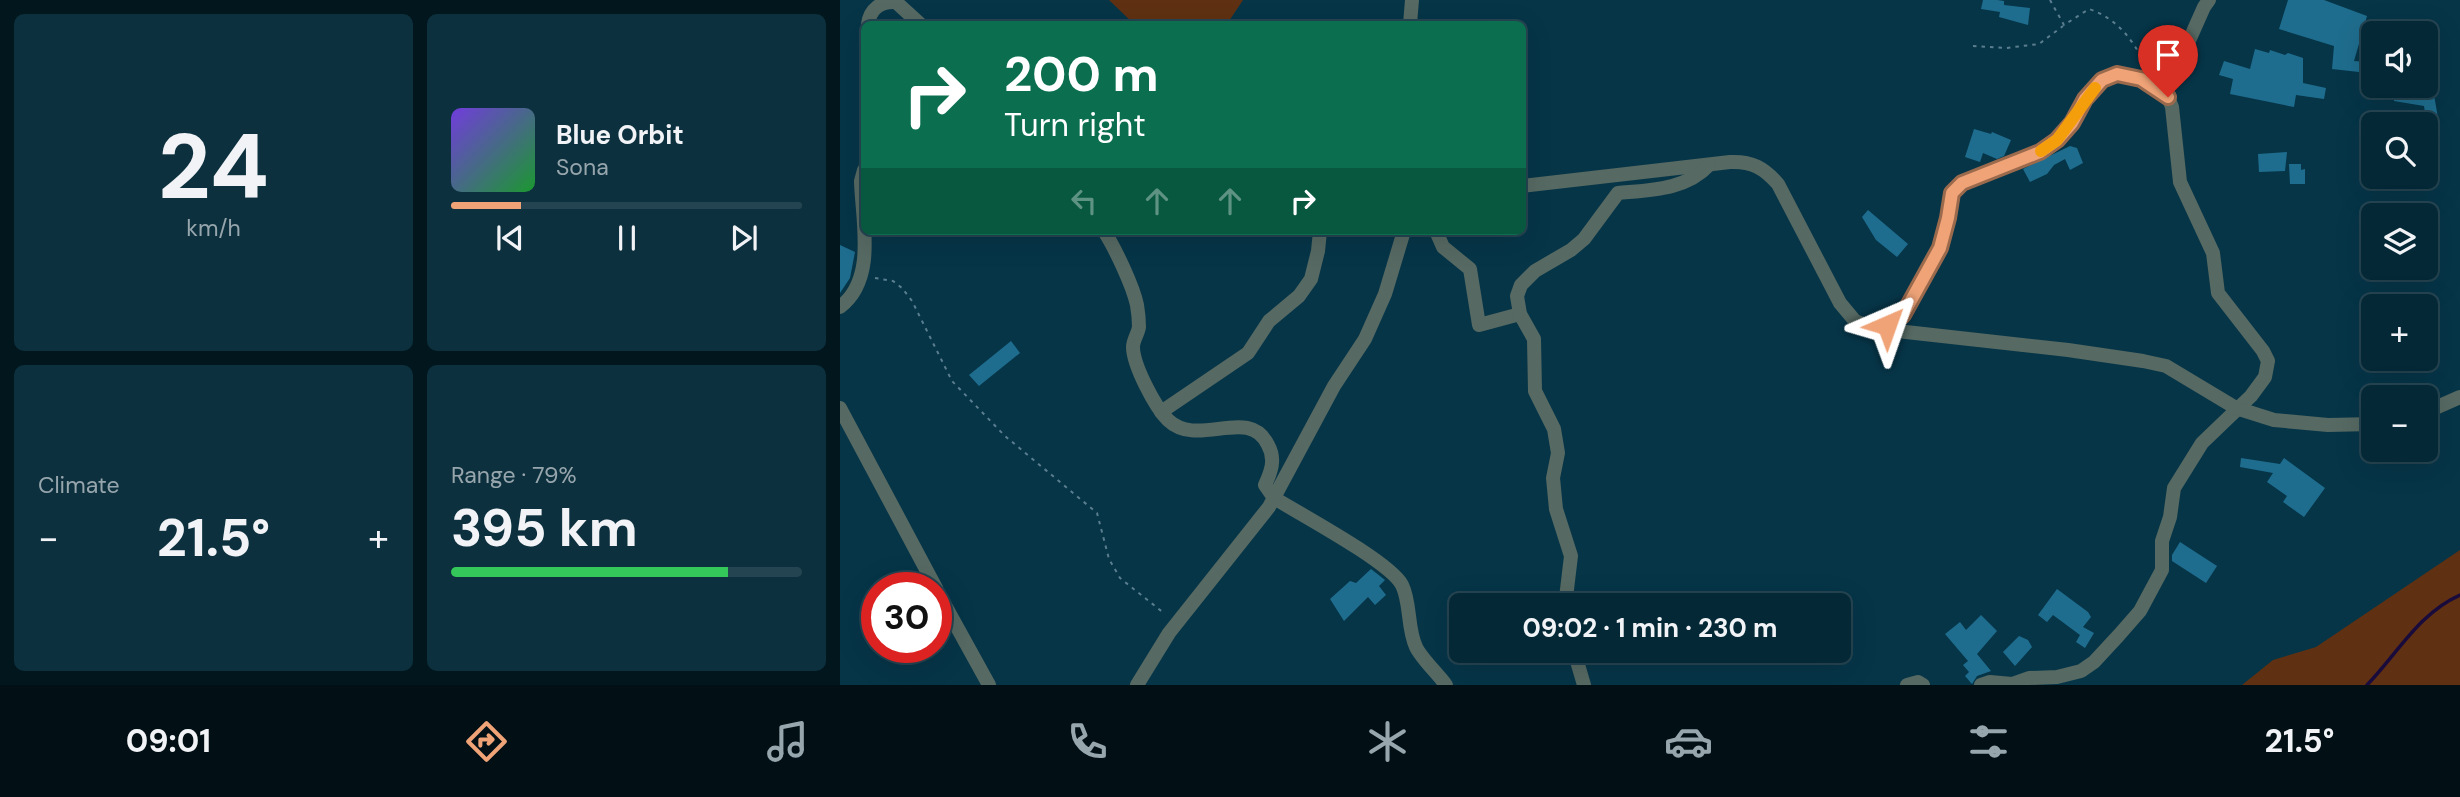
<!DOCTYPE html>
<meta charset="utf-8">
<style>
:root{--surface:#042836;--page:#0d303e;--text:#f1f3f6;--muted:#97a6ad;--line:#254451;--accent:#efa377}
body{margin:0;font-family:"DM Sans",sans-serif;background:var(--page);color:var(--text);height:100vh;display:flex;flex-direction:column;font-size:26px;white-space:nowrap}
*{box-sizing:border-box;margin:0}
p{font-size:23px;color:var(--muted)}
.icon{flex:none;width:38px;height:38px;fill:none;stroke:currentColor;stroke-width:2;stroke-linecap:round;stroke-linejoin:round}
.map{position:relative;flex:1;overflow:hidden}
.side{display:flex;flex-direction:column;gap:14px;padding:14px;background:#02161e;width:840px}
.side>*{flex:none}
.guide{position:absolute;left:21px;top:21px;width:665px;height:214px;border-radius:10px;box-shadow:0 7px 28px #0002,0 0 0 2px var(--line);background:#0b6e4f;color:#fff;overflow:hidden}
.fabs{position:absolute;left:1521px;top:21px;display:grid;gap:14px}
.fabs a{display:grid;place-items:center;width:77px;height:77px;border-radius:10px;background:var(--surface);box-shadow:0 7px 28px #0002,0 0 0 2px var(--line);font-size:35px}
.speed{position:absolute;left:21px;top:572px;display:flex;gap:14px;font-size:35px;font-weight:700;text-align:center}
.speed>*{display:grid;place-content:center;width:91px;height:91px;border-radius:50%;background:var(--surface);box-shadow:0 7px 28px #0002,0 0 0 2px var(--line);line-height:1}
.speed .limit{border:10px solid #d22;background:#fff;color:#111}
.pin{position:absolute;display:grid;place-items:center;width:60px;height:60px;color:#fff;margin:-72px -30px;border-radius:50% 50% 50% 0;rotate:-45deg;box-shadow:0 0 7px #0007}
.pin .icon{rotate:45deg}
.me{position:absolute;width:77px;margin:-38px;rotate:43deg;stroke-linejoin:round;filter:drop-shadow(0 0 5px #0008)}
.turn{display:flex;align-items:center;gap:24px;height:147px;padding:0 28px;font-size:32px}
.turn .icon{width:91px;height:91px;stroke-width:2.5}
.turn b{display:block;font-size:49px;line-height:60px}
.lanes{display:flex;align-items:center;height:66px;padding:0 28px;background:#0003;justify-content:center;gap:35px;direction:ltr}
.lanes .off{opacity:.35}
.big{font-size:52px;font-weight:700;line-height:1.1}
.side .card{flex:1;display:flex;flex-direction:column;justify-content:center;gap:10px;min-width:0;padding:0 24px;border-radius:10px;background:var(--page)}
.side .dial{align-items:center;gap:0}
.dial b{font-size:91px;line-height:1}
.song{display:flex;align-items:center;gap:21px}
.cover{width:84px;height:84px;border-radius:10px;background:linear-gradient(135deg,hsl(260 70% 55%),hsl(130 70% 35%))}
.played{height:7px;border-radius:4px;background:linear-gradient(90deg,var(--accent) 20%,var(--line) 20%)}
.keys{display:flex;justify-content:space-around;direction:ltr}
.heat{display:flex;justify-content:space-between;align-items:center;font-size:38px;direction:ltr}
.charge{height:10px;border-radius:5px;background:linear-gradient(90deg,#34c759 79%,var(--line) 0)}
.side .tiles{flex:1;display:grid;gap:14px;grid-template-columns:repeat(2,1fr)}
.trip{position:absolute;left:609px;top:593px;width:402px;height:70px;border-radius:10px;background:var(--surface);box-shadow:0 7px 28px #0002,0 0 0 2px var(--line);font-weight:700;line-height:70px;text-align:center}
.menu{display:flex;height:112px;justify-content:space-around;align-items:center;background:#021016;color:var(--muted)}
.menu .icon{width:49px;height:49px}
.menu .on{color:var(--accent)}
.menu b{font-size:32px;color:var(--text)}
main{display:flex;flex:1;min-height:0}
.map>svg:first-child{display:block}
</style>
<main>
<section class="side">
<div class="tiles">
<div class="card dial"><b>24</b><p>km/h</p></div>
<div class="card">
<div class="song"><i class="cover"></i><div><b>Blue Orbit</b><p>Sona</p></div></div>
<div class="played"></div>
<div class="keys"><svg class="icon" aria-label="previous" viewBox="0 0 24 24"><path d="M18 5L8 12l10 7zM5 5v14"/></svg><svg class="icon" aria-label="pause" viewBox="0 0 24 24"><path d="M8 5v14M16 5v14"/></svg><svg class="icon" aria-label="next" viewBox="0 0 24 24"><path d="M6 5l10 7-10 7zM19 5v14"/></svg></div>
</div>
<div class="card"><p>Climate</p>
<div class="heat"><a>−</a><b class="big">21.5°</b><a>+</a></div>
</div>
<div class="card"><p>Range · 79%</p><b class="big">395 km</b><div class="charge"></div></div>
</div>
</section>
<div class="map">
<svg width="1620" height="685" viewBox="0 0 1620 685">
<rect width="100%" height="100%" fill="#063548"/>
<!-- green -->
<g fill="#5f3112">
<polygon points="269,0 403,0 387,24 294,24"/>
<polygon points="1620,550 1620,685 1402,685 1433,660 1476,647"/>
</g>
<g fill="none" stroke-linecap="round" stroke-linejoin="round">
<!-- stream -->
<path stroke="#1a0b3d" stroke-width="3.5" d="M1527,685c30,-31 52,-72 93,-90"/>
</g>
<!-- building -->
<g fill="#1f6d8e">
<polygon points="1143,0 1157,0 1164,1 1164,5 1190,8 1188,25 1159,17 1160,12 1141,9"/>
<polygon points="1448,0 1484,0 1527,16 1514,61 1529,62 1528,73 1492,69 1494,46 1439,29"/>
<polygon points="1415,49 1429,53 1430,50 1445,55 1448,53 1463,58 1463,83 1486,88 1484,99 1456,95 1454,107 1390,94 1393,79 1379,75 1384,61 1410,69"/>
<polygon points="1525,86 1564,86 1594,95 1598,118 1586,119 1584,106 1554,101 1554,96 1524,90"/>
<polygon points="1134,129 1151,134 1152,132 1171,140 1164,156 1157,159 1143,153 1140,162 1125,157"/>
<polygon points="1230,146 1237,148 1243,163 1230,170 1225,159 1214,165 1207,174 1190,182 1183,169"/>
<polygon points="1447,152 1445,171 1419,172 1418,154"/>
<polygon points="1449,164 1461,164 1461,170 1465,169 1465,184 1450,184"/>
<polygon points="1028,210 1068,244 1057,257 1036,240 1022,217"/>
<polygon points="0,245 15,252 10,278 0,293"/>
<polygon points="171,341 180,353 139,386 129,375"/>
<polygon points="1401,458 1440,464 1444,458 1485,488 1464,517 1443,502 1447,496 1427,482 1433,473 1400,467"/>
<polygon points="1340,542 1377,566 1366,583 1332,561 1332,555"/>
<polygon points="531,569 545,580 539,586 546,595 535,605 528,597 504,621 490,599 510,581 516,583"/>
<polygon points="1217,589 1248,612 1251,617 1243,627 1254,633 1245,648 1236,642 1240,635 1213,615 1207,622 1198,615"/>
<polygon points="1141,615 1157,631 1137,654 1151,671 1137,676 1132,684 1125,676 1129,672 1123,665 1128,661 1105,634 1120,622 1126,630"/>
<polygon points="1179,636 1188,640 1192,647 1175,666 1163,652"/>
</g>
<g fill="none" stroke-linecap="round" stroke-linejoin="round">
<!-- path -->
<g stroke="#5a7e8f" stroke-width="2" stroke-dasharray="3.5 5" stroke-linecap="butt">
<path d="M1210,0l14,25 25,-16c29,10 44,31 57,57"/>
<polyline points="1133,46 1166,48 1199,44 1223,26"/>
<polyline points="35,278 53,281 62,288 72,301 112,381 165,436 257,513 269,559 280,578 325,614"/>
</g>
<!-- street -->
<g stroke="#566962" stroke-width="14">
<path d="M28,24c2,-15 13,-23 28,-22l24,22"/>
<polyline points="570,24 572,0"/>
<polyline points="1321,90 1332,79 1364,7 1369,0"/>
<path d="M682,186l208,-24c22,-1 34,6 48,22l62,119 15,18 17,7 15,-3 16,-10 36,-67 9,-31 4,-24 10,-10 78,-31 18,-12 14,-17 13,-24 17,-19 15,-6 24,5 13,7 14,11 4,10 8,75 33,71 5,40 45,58 5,10 -3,16 -14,19 -49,47 -28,45 -4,29 -8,24v29l-22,41 -21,24 -25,27 -13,9 -24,6 -28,1 -17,6 -22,-2 -9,3"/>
<path d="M264,231c11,17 29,55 33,74 1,6 2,15 2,22 -1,7 -6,13 -6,20 0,18 22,60 35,73 30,29 81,-15 100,25 8,14 3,27 -3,40l9,13c26,16 116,64 128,87 9,18 5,43 14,62 5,11 22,27 30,38"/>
<polyline points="596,231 603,247 630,269 639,325 680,314"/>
<path d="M0,307c37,-28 22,-86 21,-126l3,-11"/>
<polyline points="1039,329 1228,350 1303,361 1326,366 1396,408 1434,420 1488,425 1533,424"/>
<polyline points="0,408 96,588"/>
<polyline points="321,412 408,353 429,321 459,296 471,279 478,251 480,231"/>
<polyline points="1586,412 1620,397"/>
<polyline points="96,589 149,685"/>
<path d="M725,606l6,-50 -15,-47 -3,-31 5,-25 -4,-24 -19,-38 -1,-52 -14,-25 -3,-18 4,-11 14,-14 36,-21 13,-11 34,-46c32,-3 68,-3 91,-28"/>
<polyline points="734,651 744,685"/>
<polyline points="297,685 329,633 429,507 494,386 525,339 545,294 564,231"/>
<polyline points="1067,685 1078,682 1083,685"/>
</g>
</g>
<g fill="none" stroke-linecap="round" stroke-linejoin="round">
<defs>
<polyline id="route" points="1047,325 1063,315 1100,248 1108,218 1112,193 1122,183 1200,152 1217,140 1232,123 1245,99 1262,80 1277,74 1301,79 1328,97"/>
</defs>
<!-- route casing -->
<use href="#route" stroke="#9b6a4d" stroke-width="18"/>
<!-- route -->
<use href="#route" stroke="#efa377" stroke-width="12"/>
<!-- slow -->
<polyline stroke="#f59e0b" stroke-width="12" points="1201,151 1217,140 1255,88"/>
</g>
</svg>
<div class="fabs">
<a><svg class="icon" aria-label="sound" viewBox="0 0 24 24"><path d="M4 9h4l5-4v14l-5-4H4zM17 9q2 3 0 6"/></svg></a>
<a><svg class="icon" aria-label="search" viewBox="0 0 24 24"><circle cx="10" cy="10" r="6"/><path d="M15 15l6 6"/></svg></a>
<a><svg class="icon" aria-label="layers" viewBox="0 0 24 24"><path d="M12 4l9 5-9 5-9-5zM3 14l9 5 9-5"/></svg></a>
<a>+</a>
<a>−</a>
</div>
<div class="speed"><div class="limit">30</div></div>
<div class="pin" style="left:1328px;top:97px;background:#d93025"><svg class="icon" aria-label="arrive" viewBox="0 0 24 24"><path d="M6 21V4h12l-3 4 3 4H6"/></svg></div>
<svg class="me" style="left:1047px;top:325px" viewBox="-20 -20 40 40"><path d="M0-17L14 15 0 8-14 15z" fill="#efa377" stroke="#fff" stroke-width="4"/></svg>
<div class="trip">09:02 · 1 min · 230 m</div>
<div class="guide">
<div class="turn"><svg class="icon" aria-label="right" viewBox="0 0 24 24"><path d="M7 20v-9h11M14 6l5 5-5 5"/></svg><div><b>200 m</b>Turn right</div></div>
<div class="lanes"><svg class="icon off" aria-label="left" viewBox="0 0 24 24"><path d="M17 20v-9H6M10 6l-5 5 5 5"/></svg><svg class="icon off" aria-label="ahead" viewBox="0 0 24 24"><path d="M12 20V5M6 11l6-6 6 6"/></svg><svg class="icon off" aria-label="ahead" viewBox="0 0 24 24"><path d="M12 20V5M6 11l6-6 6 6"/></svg><svg class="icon" aria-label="right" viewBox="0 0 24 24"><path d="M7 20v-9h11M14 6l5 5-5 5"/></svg></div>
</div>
</div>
</main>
<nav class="menu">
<b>09:01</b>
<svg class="icon on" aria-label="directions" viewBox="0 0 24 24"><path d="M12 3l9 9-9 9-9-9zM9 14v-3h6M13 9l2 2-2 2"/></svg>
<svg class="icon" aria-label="music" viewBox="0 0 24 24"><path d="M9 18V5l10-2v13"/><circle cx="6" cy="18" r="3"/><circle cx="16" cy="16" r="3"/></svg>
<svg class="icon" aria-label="phone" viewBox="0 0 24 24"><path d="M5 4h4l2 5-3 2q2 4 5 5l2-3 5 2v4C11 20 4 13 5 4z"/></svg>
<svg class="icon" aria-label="climate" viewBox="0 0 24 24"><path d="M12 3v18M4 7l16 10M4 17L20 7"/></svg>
<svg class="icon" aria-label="car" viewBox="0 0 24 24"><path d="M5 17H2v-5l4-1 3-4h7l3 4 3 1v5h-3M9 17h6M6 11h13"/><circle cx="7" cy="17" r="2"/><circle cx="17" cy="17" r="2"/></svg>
<svg class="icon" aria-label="filters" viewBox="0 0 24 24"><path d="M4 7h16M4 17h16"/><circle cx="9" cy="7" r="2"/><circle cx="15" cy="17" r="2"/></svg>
<b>21.5°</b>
</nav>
